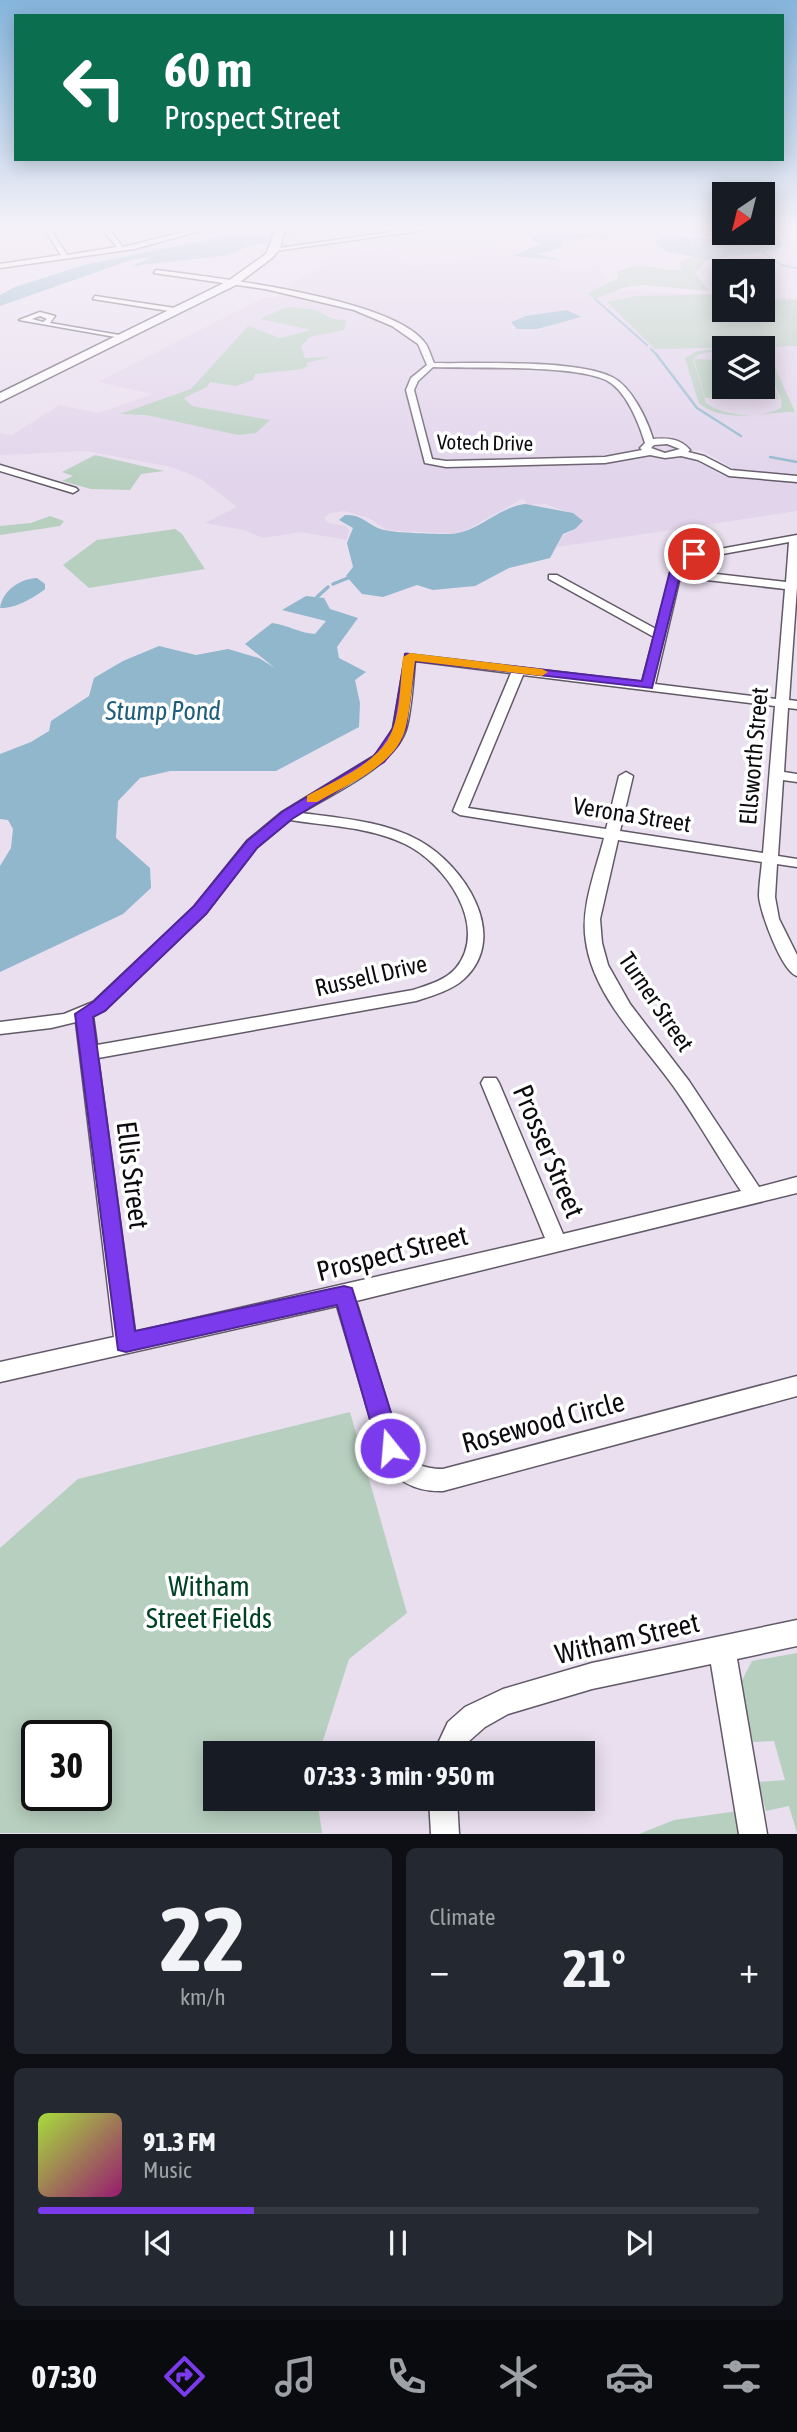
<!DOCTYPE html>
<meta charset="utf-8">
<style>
:root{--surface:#171b24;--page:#242831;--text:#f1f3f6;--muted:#9ea1a6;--line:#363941;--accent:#7c3aed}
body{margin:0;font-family:"Asap Condensed",sans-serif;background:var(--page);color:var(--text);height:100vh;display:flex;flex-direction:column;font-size:26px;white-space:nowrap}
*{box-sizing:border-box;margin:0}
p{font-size:23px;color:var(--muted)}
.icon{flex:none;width:38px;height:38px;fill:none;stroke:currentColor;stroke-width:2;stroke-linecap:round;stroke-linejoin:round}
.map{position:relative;height:1834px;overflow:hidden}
.drawer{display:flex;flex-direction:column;gap:14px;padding:14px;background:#0d0f14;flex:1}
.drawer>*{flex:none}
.top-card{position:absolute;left:14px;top:14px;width:770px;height:147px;border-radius:0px;box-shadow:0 4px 18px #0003;background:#0b6e4f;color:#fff;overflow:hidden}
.needle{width:46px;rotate:215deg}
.fabs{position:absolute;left:712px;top:182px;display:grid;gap:14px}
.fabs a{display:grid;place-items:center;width:63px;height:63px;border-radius:0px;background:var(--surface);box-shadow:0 4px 18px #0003;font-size:35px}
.speed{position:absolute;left:21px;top:1720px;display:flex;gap:14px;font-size:35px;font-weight:700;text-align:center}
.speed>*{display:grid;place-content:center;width:91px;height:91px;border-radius:50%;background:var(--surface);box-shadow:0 4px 18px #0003;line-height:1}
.speed .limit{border:4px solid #111;border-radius:10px;background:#fff;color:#111}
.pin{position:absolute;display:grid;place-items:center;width:60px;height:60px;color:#fff;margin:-30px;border:4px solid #fff;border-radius:50%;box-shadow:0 2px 7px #0007}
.me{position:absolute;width:77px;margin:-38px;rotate:343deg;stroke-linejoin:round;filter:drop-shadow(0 0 5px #0008)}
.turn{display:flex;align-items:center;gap:24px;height:147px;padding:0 35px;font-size:32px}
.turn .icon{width:91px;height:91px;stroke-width:2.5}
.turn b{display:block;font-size:49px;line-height:60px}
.big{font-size:52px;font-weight:700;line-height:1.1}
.drawer .widget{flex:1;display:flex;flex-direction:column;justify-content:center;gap:10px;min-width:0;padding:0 24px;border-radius:10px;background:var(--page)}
.drawer .dial{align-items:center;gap:0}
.dial b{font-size:91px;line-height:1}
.song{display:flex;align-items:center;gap:21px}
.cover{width:84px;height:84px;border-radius:10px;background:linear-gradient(135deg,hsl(80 70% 55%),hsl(320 70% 35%))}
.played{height:7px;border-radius:4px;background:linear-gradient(90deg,var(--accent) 30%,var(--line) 30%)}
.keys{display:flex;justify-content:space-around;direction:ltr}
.heat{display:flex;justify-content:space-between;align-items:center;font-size:38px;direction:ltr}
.drawer .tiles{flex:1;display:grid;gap:14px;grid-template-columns:1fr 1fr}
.widget:last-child{grid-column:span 2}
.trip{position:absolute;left:203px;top:1741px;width:392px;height:70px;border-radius:0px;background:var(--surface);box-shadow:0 4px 18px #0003;font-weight:700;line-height:70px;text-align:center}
.dock{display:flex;height:112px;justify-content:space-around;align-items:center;background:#090b0e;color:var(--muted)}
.dock .icon{width:49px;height:49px}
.dock .active{color:var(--accent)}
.dock b{font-size:32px;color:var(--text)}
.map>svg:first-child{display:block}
</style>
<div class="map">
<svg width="797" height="1834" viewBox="0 0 797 1834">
<rect width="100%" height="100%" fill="#e9dfef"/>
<!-- built -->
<path fill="#e1d4eb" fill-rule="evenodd" d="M382,250l31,15 78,-11 91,15 16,-5 12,26 114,5v15h39v-13l34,1v177l-61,-5 -36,-21 -15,4 36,22 76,8v28l-240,36 6,-11 12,-7 -2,-15 -28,-10 -19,1 -1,-5 -3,-1 -63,35 -72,-4 -18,-12 -25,-7 -14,2 -6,5 4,5 18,3 3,3 -2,11 -46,-8 -38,6 -19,-8 -39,-7 32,-16 -36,-28 -29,-12 -86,-16 -86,4v-22l12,2 47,-30 40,8 54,-19 -55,-12 167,-85 10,1 13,-9 -6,-2 42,-21 -8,-2 7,-6zM724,348h39v39h-39z"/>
<!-- green -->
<g fill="#b7cfbf" fill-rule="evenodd">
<path d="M694,256l13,4 -12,13 14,18 -65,-6 -18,2 -31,12 -8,-5 31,-16 -1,-6c29,-13 35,-1 61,-2l4,-3 -4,-4z"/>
<polygon points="720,294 724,294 724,310 763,310 763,299 797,300 797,346 655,349 607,302 636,296"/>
<polygon points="295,307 316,310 333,319 346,320 344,330 310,337 301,346 305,358 330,357 306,363 308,366 302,369 255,374 253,380 236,386 210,382 207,387 184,398 192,406 270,420 256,433 238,435 146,415 120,414 191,389 248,326 280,338 311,330 260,319 284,308"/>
<path d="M724,349l-24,5 -7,5 13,44c19,14 54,16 75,5l1,-6 -19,-47 10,8 22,49c-31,-1 -65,13 -96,-8l-14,-46 12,-7z"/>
<polygon points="694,359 724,360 724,387 763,387 764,361 779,399 705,398"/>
<polygon points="95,455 164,471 141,474 130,490 91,489 62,481 73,476 62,472"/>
<polygon points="50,516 64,521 60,526 0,535 0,526 31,523"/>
<polygon points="175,529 182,534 205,569 89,588 63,565 97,540"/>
<path d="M350,1412l57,201 -58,46 -30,94 -104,1v45h102l5,34h-322v-285l78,-69zM37,1736h59v60h-59z"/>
<polygon points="797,1653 797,1833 789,1806 766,1811 758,1782 785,1780 774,1741 753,1742 740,1684 752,1661"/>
<polygon points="738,1811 742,1834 639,1834 674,1820"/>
</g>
<!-- water -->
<g fill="#91b7cc">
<polygon points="561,227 625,227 625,230 610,233 603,242 598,236 562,242 561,248 537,254 561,260 513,256 540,244 531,239 549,229"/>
<polygon points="763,227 778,228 781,231 775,233 783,244 777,250 707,260 666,251 653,242 666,236 726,240 732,237 731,233 763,233"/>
<polygon points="234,234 270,236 268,243 251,245 227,255 132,266 152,257 131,260 0,306 0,295 15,287 84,265"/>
<polygon points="567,310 581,317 537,329 517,329 511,322 526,316"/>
<path d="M525,504l48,9 10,8 -8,8 -12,5 -13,24 -41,10 -34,18 -42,4 -16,-5 -34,12 -21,-3 -16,-18 7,-9 -6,-24 6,-15 -14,-8 6,-5c18,-1 23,11 39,15 13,3 51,4 66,4 28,-1 48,-27 75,-30z"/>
<path d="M37,578l8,6v5c-11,9 -31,20 -45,19 2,-16 18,-29 37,-30z"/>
<path d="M306,596l18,2 6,11 28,9 -21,29 2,11 27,14 -11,8 5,23 -1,24 -83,44h-106l-30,7 -22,23 -2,37 34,30 1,20 -28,26 -123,58v-106l11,-18 2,-19 -5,-9 -8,-1v-65l31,-12 18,-11 2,-10 38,-25 5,-18 29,-17 36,-15 37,9 32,-6 31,9 16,10 -30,-24 27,-21c16,2 27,10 43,11l11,-13 -44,-11z"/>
</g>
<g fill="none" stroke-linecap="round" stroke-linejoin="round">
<!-- stream-far2 -->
<g stroke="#91b7cc" stroke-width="2">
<polyline points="764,253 781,265 797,268"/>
<polyline points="595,299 647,345"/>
<polyline points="651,349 658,356"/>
</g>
<!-- stream-far1 -->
<g stroke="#91b7cc" stroke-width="2.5">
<polyline points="656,354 697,408 741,436"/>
<polyline points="770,457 797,462"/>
</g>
<!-- stream -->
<g stroke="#91b7cc" stroke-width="3.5">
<polyline points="333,584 348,578"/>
<polyline points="317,597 328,587"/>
</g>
<!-- river -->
<polygon fill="#91b7cc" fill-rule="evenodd" points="304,227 330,227 233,246 227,243"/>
<defs>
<g id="street">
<polygon points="43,227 49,227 67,255 117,247 100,227 107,227 123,247 203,227 214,227 134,249 0,268 0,264 61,255"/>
<polygon points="427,227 447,227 275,251 272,249"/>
<path d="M156,270c56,7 237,28 269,73 4,5 6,14 9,20 44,1 141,-4 178,14 19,9 35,42 41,62 14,-1 27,-1 37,11l-2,2 16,4 27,14 66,6v6l-68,-6 -31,-16 -17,-4 -16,2 -15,-3 -45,8 -159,4 -21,-4 -19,-73 5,-12 16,-13 -9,-21 -26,-18 -38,-16 -89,-21 -111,-16zM433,367c41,2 139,-3 173,13 20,10 33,43 39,63l-5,5 2,2 -37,7 -159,4 -14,-2 -18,-69 4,-9zM667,444l13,5 -15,4 -14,-5 3,-3z"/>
<polygon points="95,296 175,308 179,310 175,312 93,299"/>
<path d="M40,312l15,4 -5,7 75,13 -4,2 -102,-18zM40,316l7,3 -4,3 -11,-3z"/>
<polygon points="0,465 76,488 78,490 73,493 0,471"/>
<path d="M797,535v52l-8,113 8,1v8l-9,-1 -4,64 13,2v8l-14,-2 -5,76 19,3v8l-20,-3 -2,33 4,22 18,36v21c-15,-4 -37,-64 -38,-80 0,-11 2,-23 3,-34l-144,-22 -18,79 2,24 6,22 22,39 59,77 70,106 38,-10v16l-441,108 44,144c11,18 22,24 43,24l354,-93v20l-354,95c-28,1 -48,-10 -61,-34l-45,-151 -337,76v-20l114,-25 -38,-315 -25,6 -51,6v-12l64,-8 29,-12 101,-95 53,-66 35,-29 92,-56 12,-13 7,-15 13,-74 236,28 12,-45 -105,-58v-4h8l99,54 19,-72zM789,542l-3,40 -104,-12 2,-9zM680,577l105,12 -9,110 -121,-15zM415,661l96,12 -58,138 7,4 144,23c-8,32 -24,70 -18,104 8,56 57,101 88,145 24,34 44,70 67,104l-178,43 -64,-151 -3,-5h-12l-3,5 64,155 -410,94 -37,-274 318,-57c16,-5 36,-11 48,-22 47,-44 -1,-114 -44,-138 -35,-20 -80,-23 -119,-28 32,-20 97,-48 106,-87 5,-21 6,-44 8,-65zM523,675l252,31 -12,147 -143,-22 13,-55 -7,-4 -7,4 -13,53 -138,-21zM290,820c38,6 80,7 115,24 40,19 85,82 51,124 -10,12 -28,17 -43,22l-316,55 -4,-29 12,-6 101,-97 51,-66z"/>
<polygon points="797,1620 797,1646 737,1659 767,1834 739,1834 711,1664 592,1689 508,1714 485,1727 468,1742 462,1754 433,1754 448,1722 465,1707 503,1689 592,1663"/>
<polygon points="429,1799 457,1799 459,1834 431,1834"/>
</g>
<polygon id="secondary" points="277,227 285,227 280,249 272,258 236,285 0,402 0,393 228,281 266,254"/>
</defs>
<!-- street casing -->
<use href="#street" stroke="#625967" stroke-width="3"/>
<!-- secondary casing -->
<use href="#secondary" stroke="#625967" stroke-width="3"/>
<!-- street -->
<use href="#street" fill="#fff" fill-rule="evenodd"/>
<!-- secondary -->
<use href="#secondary" fill="#fff" fill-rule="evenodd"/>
</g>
<!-- sky -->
<linearGradient id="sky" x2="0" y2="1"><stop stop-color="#85b5dd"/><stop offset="0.47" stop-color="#f5f1f8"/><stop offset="1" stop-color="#f5f1f8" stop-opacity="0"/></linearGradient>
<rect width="797" height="484" fill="url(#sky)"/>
<!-- route -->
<polygon fill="#7c3aed" stroke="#51269a" stroke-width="2" points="694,551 699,554 683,563 652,688 415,661 406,728 399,744 384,762 292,819 257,848 206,914 105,1011 93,1017 135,1331 344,1286 352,1288 402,1448 398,1456 390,1459 382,1456 378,1448 337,1305 126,1352 118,1350 75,1014 93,1002 194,906 247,841 282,812 374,756 393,728 405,654 642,681 672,563 677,555"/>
<!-- slow -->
<path fill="#f59e0b" d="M410,653l132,16 6,3 -6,4 -127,-15c-3,21 -4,44 -9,65 -8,39 -58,58 -89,76h-10v-6c27,-15 63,-29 80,-55 14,-21 13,-59 16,-84z"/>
<g text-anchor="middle" stroke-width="7" stroke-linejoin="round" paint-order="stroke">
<!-- far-street labels -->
<g font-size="21" fill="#0e0b10" stroke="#fff">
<text transform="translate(485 443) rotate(1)" y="7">Votech Drive</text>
</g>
<!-- street labels -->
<g font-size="24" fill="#0e0b10" stroke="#fff">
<text transform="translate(754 756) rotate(-85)" y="8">Ellsworth Street</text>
<text transform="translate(632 815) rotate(9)" y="8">Verona Street</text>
<text transform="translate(371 976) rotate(-13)" y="8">Russell Drive</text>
<text transform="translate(656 1002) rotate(56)" y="8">Turner Street</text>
</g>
<!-- water labels -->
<g font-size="26" font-style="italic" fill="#1f5f7d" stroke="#fff">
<text x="163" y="720">Stump Pond</text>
</g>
<!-- near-street labels -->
<g font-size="28" fill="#0e0b10" stroke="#fff">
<text transform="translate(549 1151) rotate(67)" y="10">Prosser Street</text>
<text transform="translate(133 1175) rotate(83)" y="10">Ellis Street</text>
<text transform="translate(392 1253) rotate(-14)" y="10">Prospect Street</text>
<text transform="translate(543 1422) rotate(-15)" y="10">Rosewood Circle</text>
<text transform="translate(627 1638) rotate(-13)" y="10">Witham Street</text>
</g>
<!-- near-park labels -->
<g font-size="28" fill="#014224" stroke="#fff">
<text x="209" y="1596">Witham<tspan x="209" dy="32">Street Fields</tspan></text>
</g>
</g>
</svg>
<div class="fabs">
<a><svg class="needle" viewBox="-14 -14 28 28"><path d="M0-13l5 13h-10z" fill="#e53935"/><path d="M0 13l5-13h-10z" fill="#9ea1a6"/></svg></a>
<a><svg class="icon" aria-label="sound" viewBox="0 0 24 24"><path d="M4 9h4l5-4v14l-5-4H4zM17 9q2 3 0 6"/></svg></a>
<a><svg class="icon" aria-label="layers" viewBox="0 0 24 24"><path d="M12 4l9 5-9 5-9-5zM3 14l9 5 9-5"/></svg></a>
</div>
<div class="speed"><div class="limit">30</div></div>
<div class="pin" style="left:694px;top:554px;background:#d93025"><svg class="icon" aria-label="arrive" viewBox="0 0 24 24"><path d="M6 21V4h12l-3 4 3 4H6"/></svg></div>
<svg class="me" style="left:390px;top:1448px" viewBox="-20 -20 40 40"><circle r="17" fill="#7c3aed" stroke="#fff" stroke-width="3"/><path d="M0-11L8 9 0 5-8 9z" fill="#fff"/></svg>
<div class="trip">07:33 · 3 min · 950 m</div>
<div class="top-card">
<div class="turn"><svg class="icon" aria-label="left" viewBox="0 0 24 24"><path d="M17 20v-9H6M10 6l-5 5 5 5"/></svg><div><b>60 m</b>Prospect Street</div></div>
</div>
</div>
<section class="drawer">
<div class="tiles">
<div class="widget dial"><b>22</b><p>km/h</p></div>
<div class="widget"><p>Climate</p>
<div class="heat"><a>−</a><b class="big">21°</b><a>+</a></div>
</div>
<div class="widget">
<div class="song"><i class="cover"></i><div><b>91.3 FM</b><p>Music</p></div></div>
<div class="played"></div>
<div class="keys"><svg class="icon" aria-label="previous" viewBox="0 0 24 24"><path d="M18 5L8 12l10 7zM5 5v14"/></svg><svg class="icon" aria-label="pause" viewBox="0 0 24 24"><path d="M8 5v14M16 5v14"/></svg><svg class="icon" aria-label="next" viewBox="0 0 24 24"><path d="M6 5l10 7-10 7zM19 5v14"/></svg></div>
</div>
</div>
</section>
<nav class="dock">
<b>07:30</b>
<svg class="icon active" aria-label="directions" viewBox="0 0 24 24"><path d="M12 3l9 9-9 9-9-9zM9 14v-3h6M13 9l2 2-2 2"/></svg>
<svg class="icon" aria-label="music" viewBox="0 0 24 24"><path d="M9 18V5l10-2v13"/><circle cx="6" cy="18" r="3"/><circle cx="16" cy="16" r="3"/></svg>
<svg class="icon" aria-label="phone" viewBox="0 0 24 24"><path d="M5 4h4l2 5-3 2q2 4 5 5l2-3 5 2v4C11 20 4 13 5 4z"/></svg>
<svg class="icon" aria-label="climate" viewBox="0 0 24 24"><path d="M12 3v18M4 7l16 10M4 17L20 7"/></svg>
<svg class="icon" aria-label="car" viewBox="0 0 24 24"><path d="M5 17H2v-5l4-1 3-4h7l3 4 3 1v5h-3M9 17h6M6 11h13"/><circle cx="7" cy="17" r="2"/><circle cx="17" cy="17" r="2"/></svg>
<svg class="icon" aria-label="filters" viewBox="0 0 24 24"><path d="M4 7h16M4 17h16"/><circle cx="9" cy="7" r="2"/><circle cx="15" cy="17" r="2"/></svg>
</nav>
